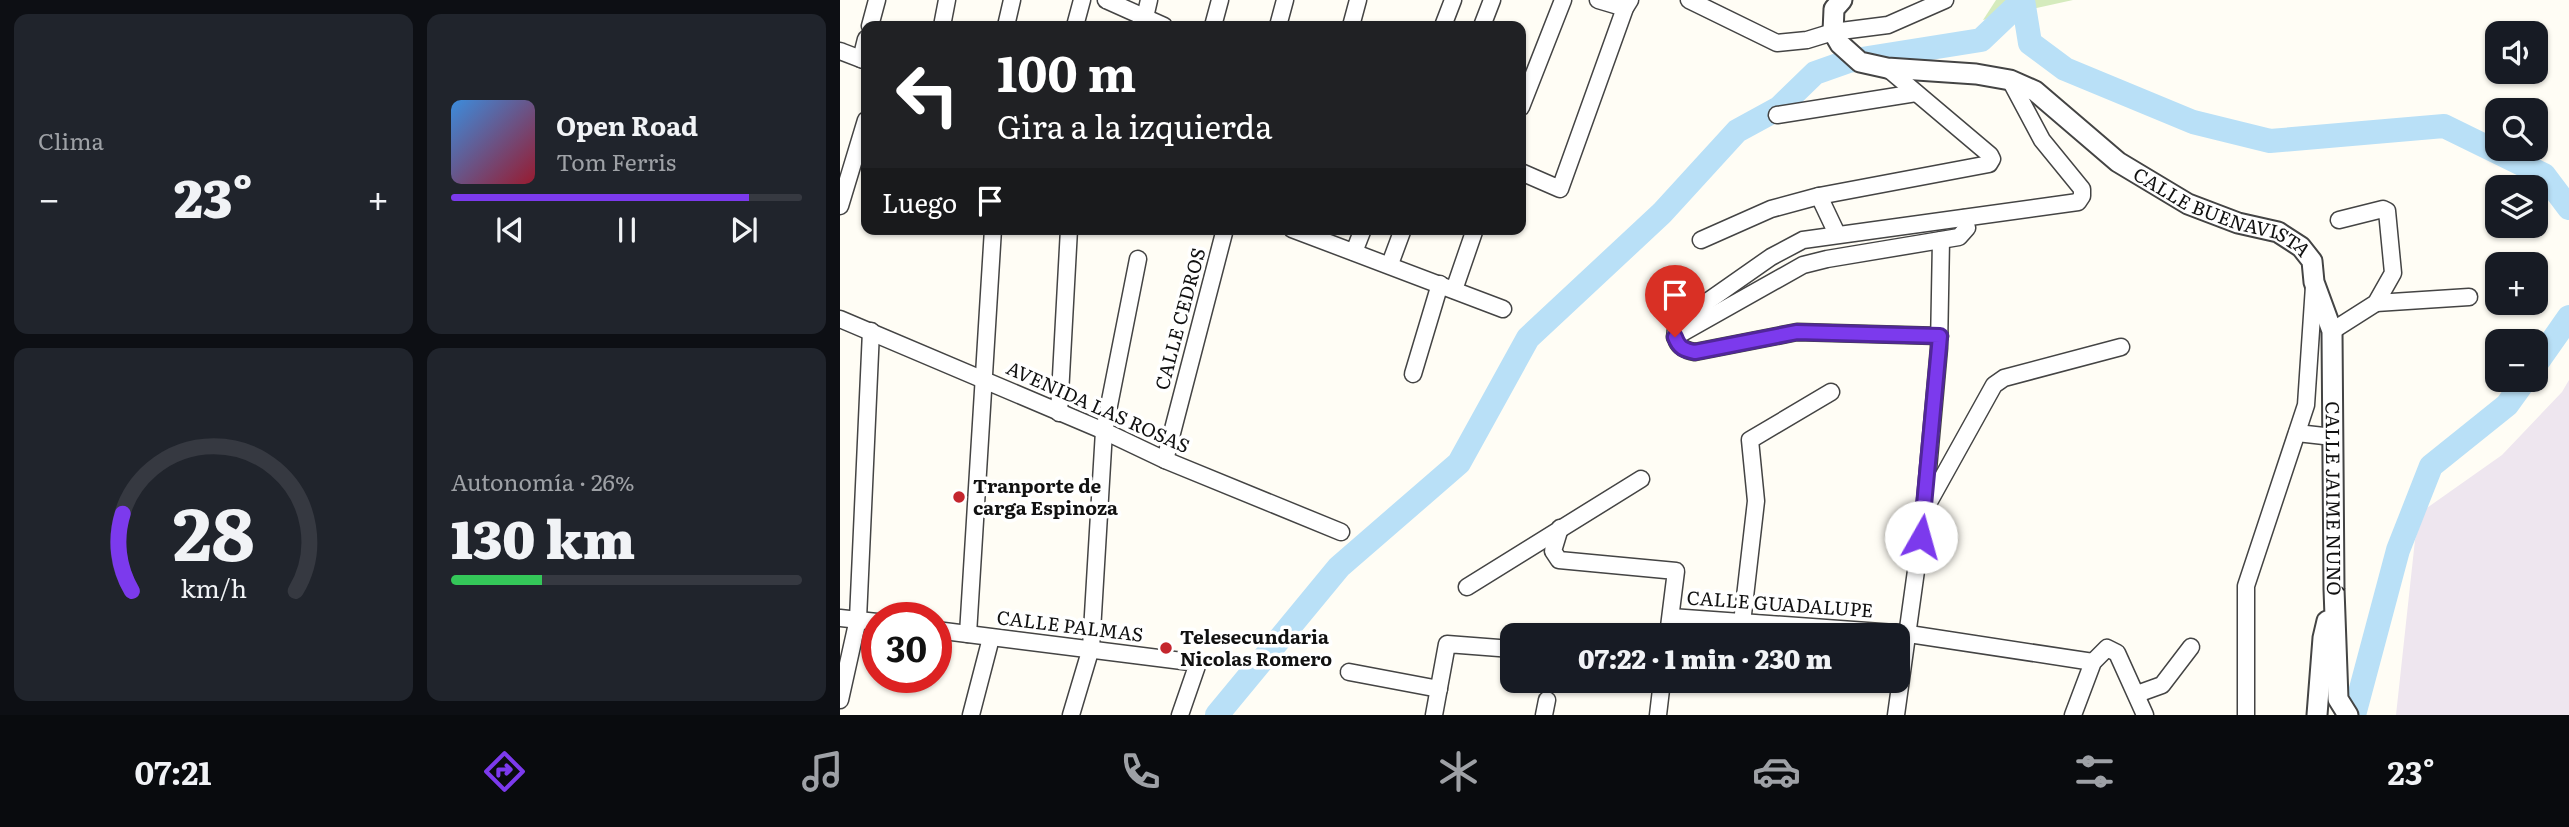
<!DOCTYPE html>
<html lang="es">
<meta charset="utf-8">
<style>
:root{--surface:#171b24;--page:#20242c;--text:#f1f3f6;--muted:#9ea1a6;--line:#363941;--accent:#7c3aed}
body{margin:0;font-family:Literata,serif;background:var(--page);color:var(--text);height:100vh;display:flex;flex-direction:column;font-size:26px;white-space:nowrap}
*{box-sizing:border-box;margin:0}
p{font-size:23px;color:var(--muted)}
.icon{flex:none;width:38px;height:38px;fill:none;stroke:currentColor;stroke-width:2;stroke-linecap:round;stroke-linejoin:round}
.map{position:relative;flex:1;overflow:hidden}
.details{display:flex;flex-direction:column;gap:14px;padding:14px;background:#0d0f14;width:840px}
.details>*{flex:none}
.guide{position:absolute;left:21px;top:21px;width:665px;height:214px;border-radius:14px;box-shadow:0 2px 5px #0004;background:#202124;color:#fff;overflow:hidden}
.controls{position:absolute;left:1645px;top:21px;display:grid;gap:14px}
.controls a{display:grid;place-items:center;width:63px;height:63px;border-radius:14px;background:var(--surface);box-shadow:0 2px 5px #0004;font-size:35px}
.speed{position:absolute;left:21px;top:602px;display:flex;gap:14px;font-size:35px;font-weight:700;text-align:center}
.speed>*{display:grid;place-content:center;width:91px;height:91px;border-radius:50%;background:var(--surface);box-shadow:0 2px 5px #0004;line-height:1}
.speed .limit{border:10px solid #d22;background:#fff;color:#111}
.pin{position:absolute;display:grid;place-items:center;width:60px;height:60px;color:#fff;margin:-72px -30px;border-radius:50% 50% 50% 0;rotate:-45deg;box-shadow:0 0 7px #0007}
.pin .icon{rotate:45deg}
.me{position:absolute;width:77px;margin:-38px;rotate:7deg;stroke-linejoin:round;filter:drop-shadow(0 0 5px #0008)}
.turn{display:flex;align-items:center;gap:24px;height:147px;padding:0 21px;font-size:32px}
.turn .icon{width:91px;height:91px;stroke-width:2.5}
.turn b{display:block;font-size:49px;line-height:60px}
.then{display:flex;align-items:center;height:66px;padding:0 21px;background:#0003;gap:14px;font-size:26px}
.big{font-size:52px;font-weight:800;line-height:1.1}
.details .tile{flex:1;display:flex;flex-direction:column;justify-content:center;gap:10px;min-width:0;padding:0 24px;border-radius:14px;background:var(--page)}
.details .dial{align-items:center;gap:0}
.dial svg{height:182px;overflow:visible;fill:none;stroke:var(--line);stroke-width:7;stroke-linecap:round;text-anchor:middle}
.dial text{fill:var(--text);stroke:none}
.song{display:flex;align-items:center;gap:21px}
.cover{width:84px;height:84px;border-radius:10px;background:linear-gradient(135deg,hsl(210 70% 55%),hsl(350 70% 35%))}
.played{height:7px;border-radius:4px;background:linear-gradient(90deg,var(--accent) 85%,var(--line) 85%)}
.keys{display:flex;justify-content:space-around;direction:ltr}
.heat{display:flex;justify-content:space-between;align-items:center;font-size:38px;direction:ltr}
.charge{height:10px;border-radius:5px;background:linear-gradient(90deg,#34c759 26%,var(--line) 0)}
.details .tiles{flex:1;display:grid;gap:14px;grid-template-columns:repeat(2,1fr)}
.trip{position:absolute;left:660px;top:623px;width:410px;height:70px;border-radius:14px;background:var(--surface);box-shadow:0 2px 5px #0004;font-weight:800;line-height:70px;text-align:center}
.dock{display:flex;height:112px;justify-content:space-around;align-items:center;background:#090b0e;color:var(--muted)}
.dock .icon{width:49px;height:49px}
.dock .on{color:var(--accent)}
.dock b{font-size:32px;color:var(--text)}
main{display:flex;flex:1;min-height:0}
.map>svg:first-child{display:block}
</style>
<main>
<section class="details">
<div class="tiles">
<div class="tile"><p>Clima</p>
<div class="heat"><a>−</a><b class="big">23°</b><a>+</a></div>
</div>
<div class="tile">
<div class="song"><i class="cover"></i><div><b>Open Road</b><p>Tom Ferris</p></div></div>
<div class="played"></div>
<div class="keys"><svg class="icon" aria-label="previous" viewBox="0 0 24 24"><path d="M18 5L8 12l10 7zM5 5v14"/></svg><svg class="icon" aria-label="pause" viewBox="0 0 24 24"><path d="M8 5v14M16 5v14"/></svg><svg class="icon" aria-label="next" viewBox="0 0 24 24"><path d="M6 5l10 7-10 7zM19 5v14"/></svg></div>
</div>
<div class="tile dial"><svg viewBox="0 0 100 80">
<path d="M14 69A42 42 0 1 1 86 69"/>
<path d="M14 69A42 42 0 0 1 10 35" stroke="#7c3aed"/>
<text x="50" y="56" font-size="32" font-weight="700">28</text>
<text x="50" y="72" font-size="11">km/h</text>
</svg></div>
<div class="tile"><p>Autonomía · 26%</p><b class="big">130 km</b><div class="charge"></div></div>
</div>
</section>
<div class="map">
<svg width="1729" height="715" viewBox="0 0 1729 715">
<rect width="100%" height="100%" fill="#fffdf5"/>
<!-- industrial -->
<polygon fill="#eee6ef" points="1729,380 1729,715 1556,715 1575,540 1584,510 1662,455 1722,392"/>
<!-- green -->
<polygon fill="#d5ebbd" points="1156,0 1233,0 1143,20"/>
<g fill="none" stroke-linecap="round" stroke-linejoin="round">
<!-- river -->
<g stroke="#b9e0f7" stroke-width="24">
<polyline points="1183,0 1190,43 1225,69 1353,122 1430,141 1604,126 1704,175 1729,208"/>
<polyline points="1696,364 1729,317"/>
<polyline points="377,715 499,567 619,463 688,338 822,213 897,131 939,108 975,73 1009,61 1141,40 1183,0"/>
<polyline points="1514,715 1558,550 1591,466 1667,405 1685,380"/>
</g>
<defs>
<g id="minor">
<polyline points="266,0 324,26"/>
<polyline points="758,0 785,8"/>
<polyline points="849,0 937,43 967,40 993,32 1048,25 1105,0"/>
<polyline points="30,26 37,0"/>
<polyline points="102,26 107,0"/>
<polyline points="166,26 172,0"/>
<polyline points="235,26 242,0"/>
<polyline points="303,26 309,0"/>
<polyline points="373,26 380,0"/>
<polyline points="438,26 445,0"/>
<polyline points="511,26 518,0"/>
<polyline points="603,26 613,0"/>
<polyline points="642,26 652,0"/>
<polyline points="0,51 26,61"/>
<polyline points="21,59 26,39"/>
<polyline points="681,107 723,0"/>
<polyline points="937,115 1076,93"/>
<polyline points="681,172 720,189 785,8 790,0"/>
<polyline points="979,196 997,234"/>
<polyline points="0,206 26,120"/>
<polyline points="452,229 663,309"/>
<polyline points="861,240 931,209 979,196 1149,164 1152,159 1150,155 1047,68"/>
<polyline points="514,252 523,229"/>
<polyline points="550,264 563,229"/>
<polyline points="614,290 635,229"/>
<polyline points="1536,303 1629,297"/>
<polyline points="0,319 264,431 325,460 501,532"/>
<polyline points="1492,331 1536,303 1553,273 1547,211 1543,209 1499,220"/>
<path d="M1100,336l-143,-4 -102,20c-19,-3 -25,-16 -14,-32l90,-63 32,-17 275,-38 4,-6v-7l-40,-49 -32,-60"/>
<polyline points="835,337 963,265 987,259 1119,237 1127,228 1124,218"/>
<polyline points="573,374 600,284"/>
<polyline points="219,413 229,229"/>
<polyline points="1457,433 1493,437"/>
<polyline points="325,460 385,229"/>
<polyline points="1089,502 1154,385 1164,378 1281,347"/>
<polyline points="720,528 713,551 719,560 836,571 828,635"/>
<polyline points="627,587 801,479"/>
<polyline points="831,617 1069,634 1253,662"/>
<polyline points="0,618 37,622"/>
<polyline points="902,623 916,501 910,440 991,392"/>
<polyline points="96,630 358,663 340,715"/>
<polyline points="128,634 153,229"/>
<polyline points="509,672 599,689"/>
<polyline points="1297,694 1322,685 1351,647"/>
<polyline points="0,700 18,619 31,331"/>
<polyline points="131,715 151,638"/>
<polyline points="231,715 251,648 264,431 298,259"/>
<polyline points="594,715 607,644 672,649"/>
<polyline points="704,715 707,700"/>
<polyline points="818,715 822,681"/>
<polyline points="1056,715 1084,513 1099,348 1101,240"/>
<polyline points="1233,715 1253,662 1267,648 1277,653 1305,715"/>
<polyline points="1406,715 1406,586 1466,405 1474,286"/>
</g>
<g id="tertiary">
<path id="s1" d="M1002,0l-8,9 -1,23 7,12 20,18 27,6 89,6 34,6 25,11 83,71 70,42 50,19 40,9 23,15 11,14 2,21 18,49 2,258 4,110 10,16"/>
<polyline points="1477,715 1483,638 1487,621"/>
</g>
</defs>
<!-- minor casing -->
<use href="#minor" stroke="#444" stroke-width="19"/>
<!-- tertiary casing -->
<use href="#tertiary" stroke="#444" stroke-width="23"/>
<!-- minor -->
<use href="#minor" stroke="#fff" stroke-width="16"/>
<!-- tertiary -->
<use href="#tertiary" stroke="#fff" stroke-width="19"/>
</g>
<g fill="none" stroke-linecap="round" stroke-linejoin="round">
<defs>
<path id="route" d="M835,337c4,11 9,13 20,15l102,-20 143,4 -19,201"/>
</defs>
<!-- route casing -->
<use href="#route" stroke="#51269a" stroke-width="18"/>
<!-- route -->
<use href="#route" stroke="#7c3aed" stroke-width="12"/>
</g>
<!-- markers -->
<g fill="#c4262e" stroke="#fff" stroke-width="2.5">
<circle cx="119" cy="497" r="7"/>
<circle cx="326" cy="648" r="7"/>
</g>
<g text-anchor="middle" stroke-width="7" stroke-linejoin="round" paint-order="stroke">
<!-- street labels -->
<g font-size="19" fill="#111" stroke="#fff">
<text dy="7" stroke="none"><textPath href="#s1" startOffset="480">CALLE BUENAVISTA</textPath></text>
<text transform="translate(340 319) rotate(-75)" y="7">CALLE CEDROS</text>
<text transform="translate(258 407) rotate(24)" y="7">AVENIDA LAS ROSAS</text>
<text dy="7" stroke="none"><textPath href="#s1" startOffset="826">CALLE JAIME NUNÓ</textPath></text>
<text transform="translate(940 604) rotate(4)" y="7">CALLE GUADALUPE</text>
<text transform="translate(230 626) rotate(7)" y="7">CALLE PALMAS</text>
</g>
<!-- poi labels -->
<g font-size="19" font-weight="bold" fill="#111" stroke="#fff" text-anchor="start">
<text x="133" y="493">Tranporte de<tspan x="133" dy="22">carga Espinoza</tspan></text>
<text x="340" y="644">Telesecundaria<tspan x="340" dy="22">Nicolas Romero</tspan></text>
</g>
</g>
</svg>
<div class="controls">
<a><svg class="icon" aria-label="sound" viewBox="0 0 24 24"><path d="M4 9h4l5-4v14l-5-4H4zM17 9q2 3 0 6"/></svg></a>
<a><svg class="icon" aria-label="search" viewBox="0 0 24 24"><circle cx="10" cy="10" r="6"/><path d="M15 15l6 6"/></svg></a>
<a><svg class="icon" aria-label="layers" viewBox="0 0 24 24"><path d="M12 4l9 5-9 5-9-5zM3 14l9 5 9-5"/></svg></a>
<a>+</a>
<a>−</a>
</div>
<div class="speed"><div class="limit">30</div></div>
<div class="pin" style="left:835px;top:337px;background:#d93025"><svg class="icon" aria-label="arrive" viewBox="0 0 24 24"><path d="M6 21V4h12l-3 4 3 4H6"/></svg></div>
<svg class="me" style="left:1081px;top:537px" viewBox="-20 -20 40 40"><circle r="19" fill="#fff"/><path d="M0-13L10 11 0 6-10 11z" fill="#7c3aed"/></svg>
<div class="trip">07:22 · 1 min · 230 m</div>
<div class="guide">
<div class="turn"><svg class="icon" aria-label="left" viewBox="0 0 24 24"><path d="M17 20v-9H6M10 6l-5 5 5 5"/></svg><div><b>100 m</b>Gira a la izquierda</div></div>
<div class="then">Luego<svg class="icon" aria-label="arrive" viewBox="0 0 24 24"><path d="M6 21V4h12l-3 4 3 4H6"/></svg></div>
</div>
</div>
</main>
<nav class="dock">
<b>07:21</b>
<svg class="icon on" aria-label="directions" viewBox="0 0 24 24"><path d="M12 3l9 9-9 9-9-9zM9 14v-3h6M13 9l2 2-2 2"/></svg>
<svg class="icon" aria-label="music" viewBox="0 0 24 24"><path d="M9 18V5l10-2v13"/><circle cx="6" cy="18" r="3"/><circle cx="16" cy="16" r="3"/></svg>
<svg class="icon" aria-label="phone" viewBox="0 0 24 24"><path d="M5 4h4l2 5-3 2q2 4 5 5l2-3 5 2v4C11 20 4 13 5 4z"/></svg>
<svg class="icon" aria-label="climate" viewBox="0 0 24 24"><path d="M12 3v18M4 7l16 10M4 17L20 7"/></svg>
<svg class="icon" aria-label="car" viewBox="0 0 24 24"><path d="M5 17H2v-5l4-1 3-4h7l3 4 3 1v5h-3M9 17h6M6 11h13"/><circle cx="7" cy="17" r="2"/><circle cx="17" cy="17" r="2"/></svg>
<svg class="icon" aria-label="filters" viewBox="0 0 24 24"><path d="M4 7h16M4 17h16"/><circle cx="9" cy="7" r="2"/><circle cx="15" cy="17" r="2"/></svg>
<b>23°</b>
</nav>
